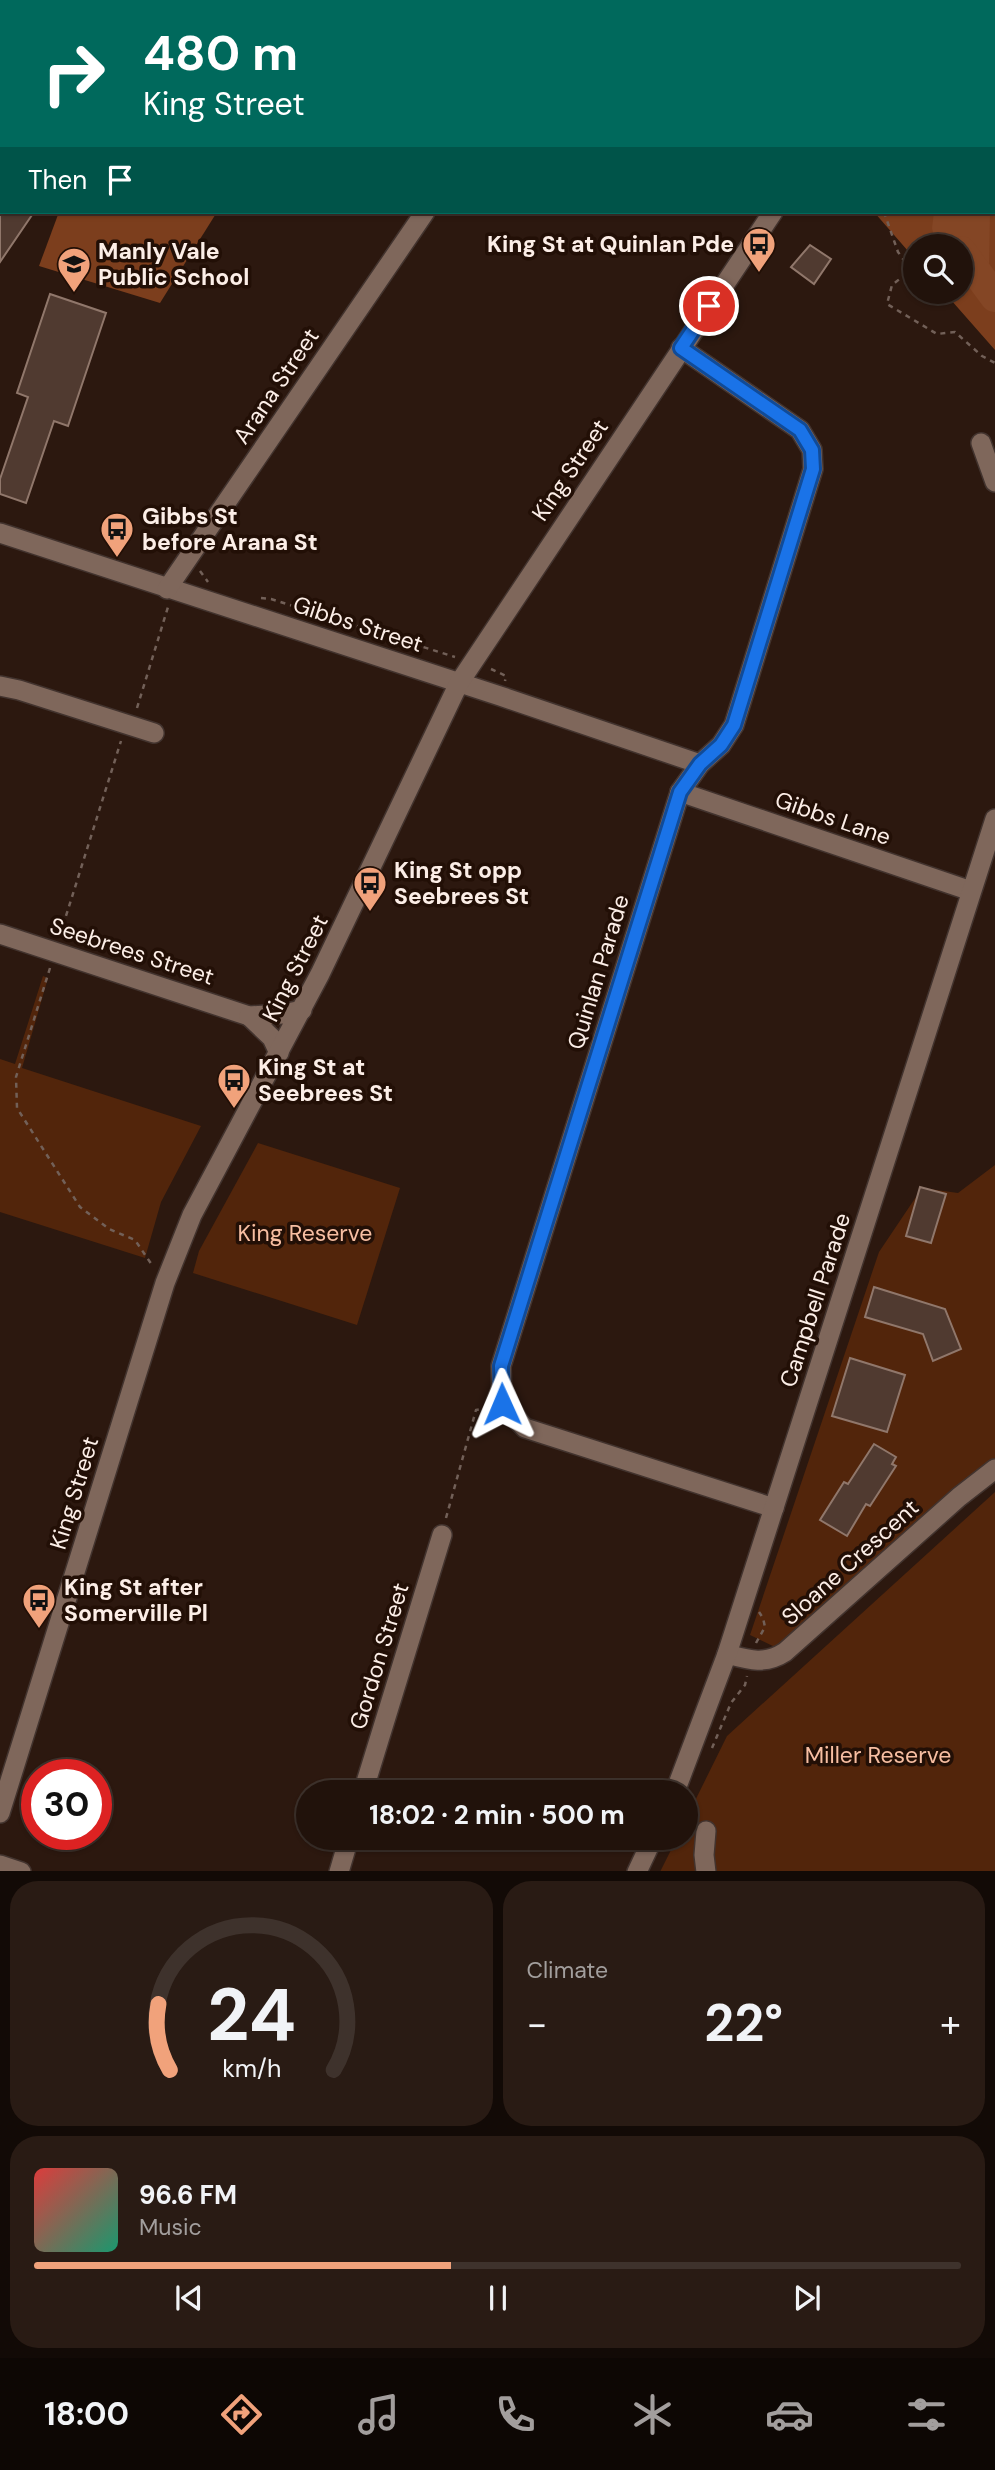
<!DOCTYPE html>
<meta charset="utf-8">
<style>
:root{--surface:#21120b;--page:#291b14;--text:#f1f3f6;--muted:#a29e9d;--line:#3e322c;--accent:#f1a27b}
body{margin:0;font-family:"DM Sans",sans-serif;background:var(--page);color:var(--text);height:100vh;display:flex;flex-direction:column;font-size:26px;white-space:nowrap}
*{box-sizing:border-box;margin:0}
p{font-size:23px;color:var(--muted)}
.icon{flex:none;width:38px;height:38px;fill:none;stroke:currentColor;stroke-width:2;stroke-linecap:round;stroke-linejoin:round}
.map{position:relative;height:1871px;overflow:hidden}
.drawer{display:flex;flex-direction:column;gap:10px;padding:10px;background:#120a06;flex:1}
.drawer>*{flex:none}
.guide{position:absolute;left:0px;top:0px;width:996px;height:214px;box-shadow:0 2px 5px #0004,0 0 0 2px var(--line);background:#00695c;color:#fff;overflow:hidden}
.controls{position:absolute;left:903px;top:234px;display:grid;gap:14px}
.controls a{display:grid;place-items:center;width:70px;height:70px;border-radius:50%;background:var(--surface);box-shadow:0 2px 5px #0004,0 0 0 2px var(--line);font-size:35px}
.speed{position:absolute;left:21px;top:1759px;display:flex;gap:14px;font-size:35px;font-weight:700;text-align:center}
.speed>*{display:grid;place-content:center;width:91px;height:91px;border-radius:50%;background:var(--surface);box-shadow:0 2px 5px #0004,0 0 0 2px var(--line);line-height:1}
.speed .limit{border:10px solid #d22;background:#fff;color:#111}
.pin{position:absolute;display:grid;place-items:center;width:60px;height:60px;color:#fff;margin:-30px;border:4px solid #fff;border-radius:50%;box-shadow:0 2px 7px #0007}
.me{position:absolute;width:77px;margin:-38px;rotate:359deg;stroke-linejoin:round;filter:drop-shadow(0 0 5px #0008)}
.turn{display:flex;align-items:center;gap:24px;height:147px;padding:0 28px;font-size:32px}
.turn .icon{width:91px;height:91px;stroke-width:2.5}
.turn b{display:block;font-size:49px;line-height:60px}
.then{display:flex;align-items:center;height:66px;padding:0 28px;background:#0003;gap:14px;font-size:26px}
.big{font-size:52px;font-weight:700;line-height:1.1}
.drawer .card{flex:1;display:flex;flex-direction:column;justify-content:center;gap:10px;min-width:0;padding:0 24px;border-radius:28px;background:var(--page)}
.drawer .dial{align-items:center;gap:0}
.dial svg{height:182px;overflow:visible;fill:none;stroke:var(--line);stroke-width:7;stroke-linecap:round;text-anchor:middle}
.dial text{fill:var(--text);stroke:none}
.song{display:flex;align-items:center;gap:21px}
.cover{width:84px;height:84px;border-radius:10px;background:linear-gradient(135deg,hsl(0 70% 55%),hsl(160 70% 35%))}
.played{height:7px;border-radius:4px;background:linear-gradient(90deg,var(--accent) 45%,var(--line) 45%)}
.keys{display:flex;justify-content:space-around;direction:ltr}
.heat{display:flex;justify-content:space-between;align-items:center;font-size:38px;direction:ltr}
.drawer .tiles{flex:1;display:grid;gap:10px;grid-template-columns:1fr 1fr}
.card:last-child{grid-column:span 2}
.trip{position:absolute;left:296px;top:1780px;width:402px;height:70px;border-radius:35px;background:var(--surface);box-shadow:0 2px 5px #0004,0 0 0 2px var(--line);font-weight:700;line-height:70px;text-align:center}
.dock{display:flex;height:112px;justify-content:space-around;align-items:center;background:#0d0704;color:var(--muted)}
.dock .icon{width:49px;height:49px}
.dock .active{color:var(--accent)}
.dock b{font-size:32px;color:var(--text)}
.map>svg:first-child{display:block}
</style>
<div class="map">
<svg width="995" height="1872" viewBox="0 0 995 1872">
<rect width="100%" height="100%" fill="#2c180f"/>
<!-- green -->
<g fill="#52250b">
<polygon points="43,976 48,978 22,1068 201,1126 161,1202 145,1258 0,1212 0,1059 15,1064"/>
<polygon points="258,1143 400,1188 357,1325 193,1273 199,1251"/>
<polygon points="995,1165 995,1459 985,1464 777,1648 750,1635 879,1252 922,1188 958,1193"/>
<polygon points="995,1492 995,1871 660,1872 677,1838 686,1838 686,1819 727,1736"/>
</g>
<!-- forest -->
<g fill="#7c3e1d">
<polygon points="0,0 371,0 2,2 2,70"/>
<polygon points="994,118 995,118 995,350 944,292 961,292 961,247 915,247 915,259 874,212 994,212"/>
<polygon points="59,212 217,212 160,303 39,266"/>
</g>
<!-- water -->
<polygon fill="#844625" points="934,212 990,212 989,267 961,280 961,247 936,247 932,228"/>
<g fill="none" stroke-linecap="round" stroke-linejoin="round">
<!-- river -->
<g stroke="#844625" stroke-width="30">
<polyline points="956,0 956,2"/>
<polyline points="961,251 995,297"/>
</g>
</g>
<!-- building -->
<g fill="#503a30" stroke="#90776b" stroke-width="2">
<polygon points="0,212 34,212 0,262"/>
<polygon points="810,245 831,259 814,284 791,267"/>
<polygon points="50,294 106,313 68,426 54,421 26,503 0,494 0,479 28,397 17,393"/>
<polygon points="920,1187 946,1194 931,1243 906,1236"/>
<polygon points="874,1287 945,1309 961,1349 933,1361 923,1334 865,1317"/>
<polygon points="850,1358 905,1375 887,1432 832,1416"/>
<polygon points="874,1444 896,1457 892,1464 896,1466 870,1506 866,1504 847,1536 820,1520 844,1482 848,1484"/>
</g>
<g fill="none" stroke-linecap="round" stroke-linejoin="round">
<defs>
<g id="minor">
<polyline points="600,0 602,2"/>
<polyline points="717,0 718,2"/>
<polyline points="569,2 570,0"/>
<polyline points="864,2 865,0"/>
<polyline points="991,2 991,0"/>
<polyline points="681,348 800,430 812,450 813,469 734,725 721,745 700,764 680,792 501,1366 502,1404 525,1428 774,1508"/>
<polyline points="981,443 995,482"/>
<polyline points="0,533 500,696 700,764"/>
<polyline points="167,589 425,212"/>
<polyline points="0,686 19,690 154,733"/>
<polyline points="680,792 971,891"/>
<polyline points="0,934 249,1016 283,1014 302,1010"/>
<polyline points="249,1016 272,1038 279,1053"/>
<path d="M727,1654c22,6 38,11 58,-2l174,-155 36,-28"/>
<polyline points="363,1792 442,1535"/>
<polyline points="675,1792 727,1654 995,819"/>
<polyline points="0,1813 165,1283 192,1215 320,974 459,683 773,212"/>
<polyline points="0,1865 21,1872"/>
<polyline points="339,1872 349,1838"/>
<polyline points="637,1872 653,1838"/>
<polyline points="706,1872 704,1855 706,1831"/>
</g>
</defs>
<!-- minor casing -->
<use href="#minor" stroke="#42332e" stroke-width="22"/>
<!-- path -->
<g stroke="#726058" stroke-width="2.5" stroke-dasharray="5 5" stroke-linecap="butt">
<polyline points="91,2 93,0"/>
<polyline points="0,33 2,33"/>
<polyline points="994,93 995,93"/>
<polyline points="884,212 898,252 911,270"/>
<polyline points="915,272 911,270 892,285 887,304 937,334 955,332 982,356 995,363"/>
<polyline points="200,571 208,582"/>
<polyline points="261,598 271,599 455,657"/>
<polyline points="491,669 506,676 505,681"/>
<polyline points="137,708 168,607"/>
<polyline points="60,935 121,741"/>
<polyline points="50,968 16,1077 17,1108 80,1207 109,1229 135,1240 152,1265"/>
<polyline points="446,1518 476,1410 486,1408"/>
<polyline points="756,1643 765,1627 763,1618 759,1612"/>
<polyline points="712,1748 731,1703 745,1685 747,1676"/>
</g>
<!-- minor -->
<use href="#minor" stroke="#7f675b" stroke-width="19"/>
</g>
<g fill="none" stroke-linecap="round" stroke-linejoin="round">
<defs>
<polyline id="route" points="502,1404 501,1366 680,792 700,764 721,745 734,725 813,469 812,450 800,430 681,348 709,306"/>
</defs>
<!-- route casing -->
<use href="#route" stroke="#114b97" stroke-width="18"/>
<!-- route -->
<use href="#route" stroke="#1a73e8" stroke-width="12"/>
</g>
<!-- icons -->
<defs>
<symbol id="bus-pin" viewBox="-11 -11 22 30"><path d="M0 17L-7.5 6A9.5 9.5 0 1 1 7.5 6Z" fill="#f1a27b" stroke="#220f06"/><path d="M-5-6H5V4H4V6H2V4H-2V6H-4V4H-5ZM-3.5-4V0h7V-4ZM-3.5 1.2v1.5H-2V1.2ZM2 1.2v1.5H3.5V1.2Z" fill="#111"/></symbol>
<symbol id="school-pin" viewBox="-11 -11 22 30"><path d="M0 17L-7.5 6A9.5 9.5 0 1 1 7.5 6Z" fill="#f1a27b" stroke="#220f06"/><path d="M0-5L7-2L0 1L-7-2ZM-4 1L0 2.5L4 1V4Q0 6-4 4Z" fill="#111"/></symbol>
</defs>
<g fill-rule="evenodd">
<use href="#bus-pin" x="740" y="225" width="38" height="52"/>
<use href="#school-pin" x="55" y="245" width="38" height="52"/>
<use href="#bus-pin" x="98" y="510" width="38" height="52"/>
<use href="#bus-pin" x="351" y="864" width="38" height="52"/>
<use href="#bus-pin" x="215" y="1061" width="38" height="52"/>
<use href="#bus-pin" x="20" y="1581" width="38" height="52"/>
</g>
<g text-anchor="middle" stroke-width="7" stroke-linejoin="round" paint-order="stroke">
<!-- poi labels -->
<g font-size="23" font-weight="bold" fill="#fceee7" stroke="#220f06" text-anchor="start">
<text x="734" y="252" text-anchor="end">King St at Quinlan Pde</text>
<text x="98" y="259">Manly Vale<tspan x="98" dy="26">Public School</tspan></text>
<text x="142" y="524">Gibbs St<tspan x="142" dy="26">before Arana St</tspan></text>
<text x="394" y="878">King St opp<tspan x="394" dy="26">Seebrees St</tspan></text>
<text x="258" y="1075">King St at<tspan x="258" dy="26">Seebrees St</tspan></text>
<text x="64" y="1595">King St after<tspan x="64" dy="26">Somerville Pl</tspan></text>
</g>
<!-- street labels -->
<g font-size="23" fill="#fceee7" stroke="#220f06">
<text transform="translate(276 386) rotate(-56)" y="8">Arana Street</text>
<text transform="translate(570 470) rotate(-56)" y="8">King Street</text>
<text transform="translate(358 624) rotate(18)" y="8">Gibbs Street</text>
<text transform="translate(833 818) rotate(19)" y="8">Gibbs Lane</text>
<text transform="translate(132 951) rotate(18)" y="8">Seebrees Street</text>
<text transform="translate(295 968) rotate(-63)" y="8">King Street</text>
<text transform="translate(598 972) rotate(-73)" y="8">Quinlan Parade</text>
<text transform="translate(815 1300) rotate(-72)" y="8">Campbell Parade</text>
<text transform="translate(74 1493) rotate(-73)" y="8">King Street</text>
<text transform="translate(850 1562) rotate(-42)" y="8">Sloane Crescent</text>
<text transform="translate(379 1656) rotate(-73)" y="8">Gordon Street</text>
</g>
<!-- park labels -->
<g font-size="23" fill="#f7bea2" stroke="#220f06">
<text x="305" y="1241">King Reserve</text>
<text x="878" y="1763">Miller Reserve</text>
</g>
</g>
</svg>
<div class="controls">
<a><svg class="icon" aria-label="search" viewBox="0 0 24 24"><circle cx="10" cy="10" r="6"/><path d="M15 15l6 6"/></svg></a>
</div>
<div class="speed"><div class="limit">30</div></div>
<div class="pin" style="left:709px;top:306px;background:#d93025"><svg class="icon" aria-label="arrive" viewBox="0 0 24 24"><path d="M6 21V4h12l-3 4 3 4H6"/></svg></div>
<svg class="me" style="left:502px;top:1404px" viewBox="-20 -20 40 40"><path d="M0-17L14 15 0 8-14 15z" fill="#1a73e8" stroke="#fff" stroke-width="4"/></svg>
<div class="trip">18:02 · 2 min · 500 m</div>
<div class="guide">
<div class="turn"><svg class="icon" aria-label="right" viewBox="0 0 24 24"><path d="M7 20v-9h11M14 6l5 5-5 5"/></svg><div><b>480 m</b>King Street</div></div>
<div class="then">Then<svg class="icon" aria-label="arrive" viewBox="0 0 24 24"><path d="M6 21V4h12l-3 4 3 4H6"/></svg></div>
</div>
</div>
<section class="drawer">
<div class="tiles">
<div class="card dial"><svg viewBox="0 0 100 80">
<path d="M14 69A42 42 0 1 1 86 69"/>
<path d="M14 69A42 42 0 0 1 9 40" stroke="#f1a27b"/>
<text x="50" y="56" font-size="32" font-weight="700">24</text>
<text x="50" y="72" font-size="11">km/h</text>
</svg></div>
<div class="card"><p>Climate</p>
<div class="heat"><a>−</a><b class="big">22°</b><a>+</a></div>
</div>
<div class="card">
<div class="song"><i class="cover"></i><div><b>96.6 FM</b><p>Music</p></div></div>
<div class="played"></div>
<div class="keys"><svg class="icon" aria-label="previous" viewBox="0 0 24 24"><path d="M18 5L8 12l10 7zM5 5v14"/></svg><svg class="icon" aria-label="pause" viewBox="0 0 24 24"><path d="M8 5v14M16 5v14"/></svg><svg class="icon" aria-label="next" viewBox="0 0 24 24"><path d="M6 5l10 7-10 7zM19 5v14"/></svg></div>
</div>
</div>
</section>
<nav class="dock">
<b>18:00</b>
<svg class="icon active" aria-label="directions" viewBox="0 0 24 24"><path d="M12 3l9 9-9 9-9-9zM9 14v-3h6M13 9l2 2-2 2"/></svg>
<svg class="icon" aria-label="music" viewBox="0 0 24 24"><path d="M9 18V5l10-2v13"/><circle cx="6" cy="18" r="3"/><circle cx="16" cy="16" r="3"/></svg>
<svg class="icon" aria-label="phone" viewBox="0 0 24 24"><path d="M5 4h4l2 5-3 2q2 4 5 5l2-3 5 2v4C11 20 4 13 5 4z"/></svg>
<svg class="icon" aria-label="climate" viewBox="0 0 24 24"><path d="M12 3v18M4 7l16 10M4 17L20 7"/></svg>
<svg class="icon" aria-label="car" viewBox="0 0 24 24"><path d="M5 17H2v-5l4-1 3-4h7l3 4 3 1v5h-3M9 17h6M6 11h13"/><circle cx="7" cy="17" r="2"/><circle cx="17" cy="17" r="2"/></svg>
<svg class="icon" aria-label="filters" viewBox="0 0 24 24"><path d="M4 7h16M4 17h16"/><circle cx="9" cy="7" r="2"/><circle cx="15" cy="17" r="2"/></svg>
</nav>
